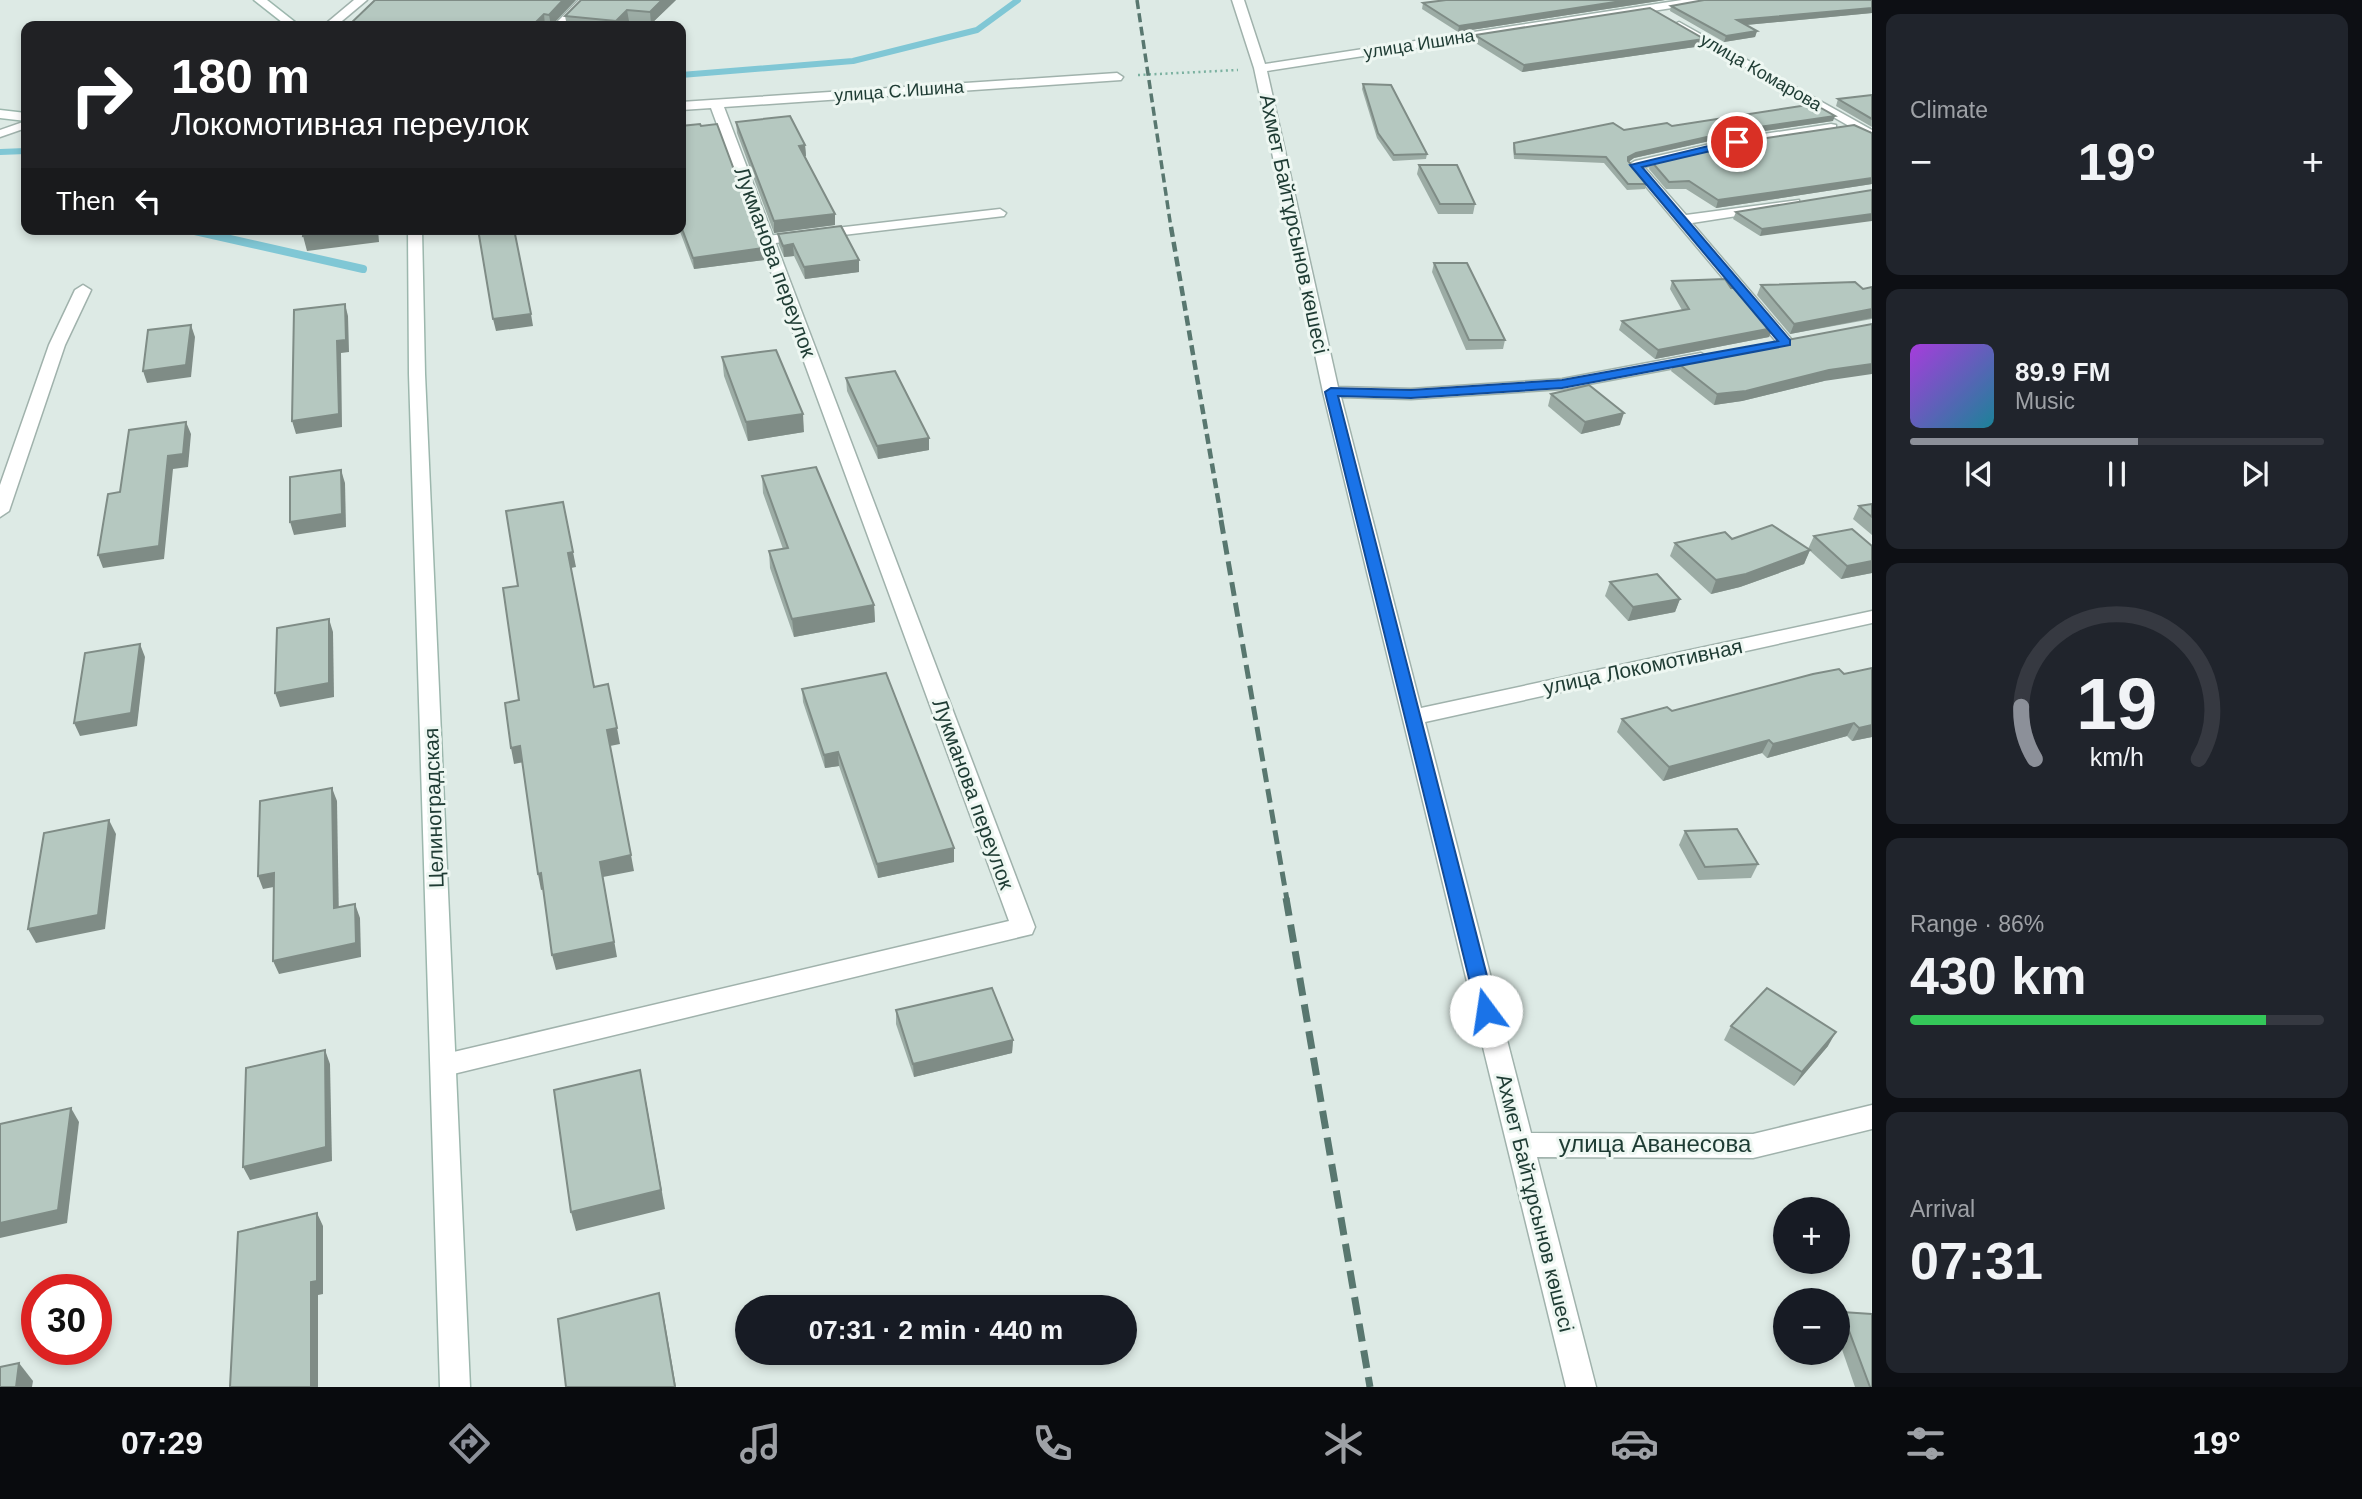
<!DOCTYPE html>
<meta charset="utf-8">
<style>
:root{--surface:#171b24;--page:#20242c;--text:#f1f3f6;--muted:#9ea1a6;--line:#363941;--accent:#8c9099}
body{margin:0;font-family:Helvetica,sans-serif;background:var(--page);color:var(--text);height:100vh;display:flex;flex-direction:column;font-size:26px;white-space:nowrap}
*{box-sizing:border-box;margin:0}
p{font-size:23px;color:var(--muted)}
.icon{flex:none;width:38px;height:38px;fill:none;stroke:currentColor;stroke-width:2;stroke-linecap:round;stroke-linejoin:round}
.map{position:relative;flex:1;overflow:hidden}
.side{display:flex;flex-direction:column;gap:14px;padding:14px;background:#0d0f14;width:490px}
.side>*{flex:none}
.banner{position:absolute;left:21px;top:21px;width:665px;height:214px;border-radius:14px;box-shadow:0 4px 10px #0003;background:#202124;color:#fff;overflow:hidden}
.controls{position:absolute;left:1773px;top:1197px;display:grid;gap:14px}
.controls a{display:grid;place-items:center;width:77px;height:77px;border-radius:50%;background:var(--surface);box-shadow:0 4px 10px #0003;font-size:35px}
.speed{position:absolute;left:21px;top:1274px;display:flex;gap:14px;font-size:35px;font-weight:700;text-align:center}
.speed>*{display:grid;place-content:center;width:91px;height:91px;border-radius:50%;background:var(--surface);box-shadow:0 4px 10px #0003;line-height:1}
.speed .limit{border:10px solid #d22;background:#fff;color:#111}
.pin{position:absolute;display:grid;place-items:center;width:60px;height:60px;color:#fff;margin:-30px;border:4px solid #fff;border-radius:50%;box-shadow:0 2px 7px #0007}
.me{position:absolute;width:77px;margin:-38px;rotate:346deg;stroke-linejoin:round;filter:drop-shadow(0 0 5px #0008)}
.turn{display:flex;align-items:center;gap:24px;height:147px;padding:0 35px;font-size:32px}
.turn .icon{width:91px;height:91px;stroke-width:2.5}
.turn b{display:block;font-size:49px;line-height:60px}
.then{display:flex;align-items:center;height:66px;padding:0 35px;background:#0003;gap:14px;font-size:26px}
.big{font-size:52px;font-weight:600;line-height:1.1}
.side .tile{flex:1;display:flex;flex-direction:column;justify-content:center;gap:10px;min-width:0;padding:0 24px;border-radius:14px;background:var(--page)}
.side .dial{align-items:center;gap:0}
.dial svg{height:182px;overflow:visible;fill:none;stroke:var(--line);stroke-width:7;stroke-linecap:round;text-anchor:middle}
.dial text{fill:var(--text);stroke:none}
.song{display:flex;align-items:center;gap:21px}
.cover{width:84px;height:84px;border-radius:10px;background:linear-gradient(135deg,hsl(280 70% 55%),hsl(190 70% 35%))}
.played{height:7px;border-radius:4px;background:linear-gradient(90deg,var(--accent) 55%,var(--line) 55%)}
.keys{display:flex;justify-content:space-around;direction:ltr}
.heat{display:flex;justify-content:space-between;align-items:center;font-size:38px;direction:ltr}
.charge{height:10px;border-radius:5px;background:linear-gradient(90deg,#34c759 86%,var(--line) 0)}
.trip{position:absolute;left:735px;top:1295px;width:402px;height:70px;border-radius:35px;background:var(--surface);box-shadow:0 4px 10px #0003;font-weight:600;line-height:70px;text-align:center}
.dock{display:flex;height:112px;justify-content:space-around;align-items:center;background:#090b0e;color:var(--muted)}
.dock .icon{width:49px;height:49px}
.dock .active{color:var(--accent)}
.dock b{font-size:32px;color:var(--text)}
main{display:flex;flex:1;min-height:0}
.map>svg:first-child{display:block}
</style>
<main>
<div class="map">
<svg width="1872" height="1387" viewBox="0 0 1872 1387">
<rect width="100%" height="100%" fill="#ddeae5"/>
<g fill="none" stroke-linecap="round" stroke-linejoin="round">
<!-- stream-far1 -->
<g stroke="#80c7d5" stroke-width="6">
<polyline points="681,75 853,61 977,30 1018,0"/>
<polyline points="0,152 26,151"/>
</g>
<!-- stream -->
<polyline stroke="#80c7d5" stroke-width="8" points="186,229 363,269"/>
<defs>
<g id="lane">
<polygon points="26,121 26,128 0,137 0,130"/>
<polygon points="1000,209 1006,213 1004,216 767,244 761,240 767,236"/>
</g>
<g id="street">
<polygon points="354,0 367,0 336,26 323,26"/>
<polygon points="579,0 591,0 565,26 553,26"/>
<polygon points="1232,0 1244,0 1265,64 1682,0 1710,0 1704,3 1267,71 1338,387 1411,389 1562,379 1701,353 1709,358 1701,363 1562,389 1411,399 1341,397 1421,708 1872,611 1872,623 1425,722 1531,1133 1753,1134 1872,1105 1872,1129 1753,1158 1537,1157 1596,1387 1566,1387 1323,392 1254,68"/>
<polygon points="1679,22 1872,130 1872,139 1675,27 1673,25"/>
<polygon points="1117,73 1123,77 1121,80 724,107 1035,927 1032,934 445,1076 436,1073 432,1065 436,1057 445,1054 1009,921 711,108 681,110 681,102"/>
<polygon points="1831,124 1836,125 1836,131 1737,146 1644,167 1686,215 1799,200 1799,206 1794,207 1692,223 1792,340 1794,343 1786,348 1780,346 1628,165 1635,161 1737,138"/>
<polygon points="83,285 91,290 65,345 9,511 0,517 0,485 49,345 75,290"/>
</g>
<g id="secondary">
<polygon points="254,0 267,0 300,26 287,26"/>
<polygon points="0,110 26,113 26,121 0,118"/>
<polygon points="408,229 422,229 425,374 470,1387 440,1387 409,374"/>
</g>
</defs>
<!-- lane casing -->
<use href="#lane" stroke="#a0b2ac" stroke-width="3"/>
<!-- street casing -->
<use href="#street" stroke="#a0b2ac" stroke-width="3"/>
<!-- secondary casing -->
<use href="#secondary" stroke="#9cb7ad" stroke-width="3"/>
<!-- path -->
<polyline stroke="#7bb1a0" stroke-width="2.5" stroke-dasharray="2 3.5" stroke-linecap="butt" points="1138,75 1238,70"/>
<!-- lane -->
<use href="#lane" fill="#fff" fill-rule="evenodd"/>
<!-- street -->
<use href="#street" fill="#fff" fill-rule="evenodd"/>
<!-- secondary -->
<use href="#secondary" fill="#fff" fill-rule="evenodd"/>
<!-- rail-far3 -->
<polyline stroke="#58776f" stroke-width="3.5" stroke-dasharray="9 4.5" stroke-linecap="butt" points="1137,0 1171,228"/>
<!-- rail-far2 -->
<polyline stroke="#58776f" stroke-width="4.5" stroke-dasharray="10 5" stroke-linecap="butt" points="1171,227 1222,522"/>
<!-- rail-far1 -->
<polyline stroke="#58776f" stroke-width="5" stroke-dasharray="14 7" stroke-linecap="butt" points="1221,520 1287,900"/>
<!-- rail -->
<polyline stroke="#58776f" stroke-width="7" stroke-dasharray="18 9" stroke-linecap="butt" points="1286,898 1370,1387"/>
</g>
<!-- wall -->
<g fill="#9caca5">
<polygon points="576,0 551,26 350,26 349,25"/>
<polygon points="676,0 651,24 629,21 624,26 567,26 565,16"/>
<polygon points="1446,0 1665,0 1458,32 1422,9 1423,3"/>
<polygon points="1872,0 1872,13 1746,25 1757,31 1755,37 1724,42 1670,11 1671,6"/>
<polygon points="1475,35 1702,46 1522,72 1474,42"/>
<polygon points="1363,84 1427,154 1426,159 1393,161 1377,138 1362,89"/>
<polygon points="1872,95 1872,127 1836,106 1838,99"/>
<polygon points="1833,121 1736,135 1634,158 1628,162 1647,184 1645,189 1627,190 1604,163 1514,159 1513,148 1514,143 1624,130 1672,126"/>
<polygon points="736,122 805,145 806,156 805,156 835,214 835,225 774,233 737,133"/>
<polygon points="681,126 764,260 694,269 679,229 681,229"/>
<polygon points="1872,133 1872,184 1716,208 1686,189 1666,189 1649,169 1651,161"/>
<polygon points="1419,165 1475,204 1473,214 1438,214 1417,174"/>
<polygon points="1872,190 1760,236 1733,219 1736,212"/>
<polygon points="778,234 859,260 859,272 805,279 794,256 784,257 779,245"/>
<polygon points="1434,263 1505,340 1503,349 1466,350 1432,272"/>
<polygon points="1672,281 1731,288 1773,328 1769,337 1655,359 1619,330 1622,321 1682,310 1670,289"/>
<polygon points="1761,285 1863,289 1872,287 1872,319 1790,334 1757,295"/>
<polygon points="722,357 804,432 748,441 724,376"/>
<polygon points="1675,361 1824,381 1742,401 1714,405 1671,371"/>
<polygon points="846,378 929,450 878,459 847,391"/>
<polygon points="1551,394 1620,425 1581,434 1548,406"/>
<polygon points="762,476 874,605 875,622 794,637 770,568 769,551 783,549 763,493"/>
<polygon points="1872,504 1872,535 1853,519 1859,506"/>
<polygon points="1814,536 1872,546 1872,573 1841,579 1808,549"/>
<polygon points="1732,539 1810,550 1804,564 1740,587 1711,594 1670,556 1675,543"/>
<polygon points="1610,582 1680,599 1675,612 1628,621 1605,596"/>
<polygon points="1813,674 1872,737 1852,741 1847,736 1767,758 1762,753 1663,781 1617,732 1622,719 1672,711"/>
<polygon points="802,689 954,862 878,878 839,766 825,768 803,702"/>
<polygon points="1685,831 1758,864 1751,878 1698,880 1679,845"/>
<polygon points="896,1010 1013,1040 1012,1053 914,1077 896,1024"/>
<polygon points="1731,1026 1828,1046 1794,1086 1724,1040"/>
<polygon points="1842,1312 1872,1387 1855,1387 1838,1338 1838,1319"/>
</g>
<!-- shaded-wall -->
<g fill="#7f8c86">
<polygon points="563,0 576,0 551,26 549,15"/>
<polygon points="662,0 676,0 651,24 650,12"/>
<polygon points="1628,0 1665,0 1458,32 1459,26"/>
<polygon points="1872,8 1872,13 1735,26 1737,20"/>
<polygon points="627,10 629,21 624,26 617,26 616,21"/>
<polygon points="544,14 545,26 532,26"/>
<polygon points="1757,31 1755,37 1724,42 1726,36"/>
<polygon points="1704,39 1702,46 1522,72 1524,65"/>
<polygon points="1835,116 1833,121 1736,135 1634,158 1627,163 1628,157 1636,153 1738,130"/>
<polygon points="805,145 806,156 800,157 799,146"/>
<polygon points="1872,178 1872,184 1716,208 1718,200"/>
<polygon points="835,214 835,225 774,233 774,221"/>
<polygon points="1872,214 1872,221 1760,236 1762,229"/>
<polygon points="360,229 378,229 379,242 307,251 303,236"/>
<polygon points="793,244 794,256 784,257 783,246"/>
<polygon points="763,248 764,260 694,269 693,258"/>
<polygon points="859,260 859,272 805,279 804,267"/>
<polygon points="345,304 348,316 349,352 341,353 342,427 296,434 292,421 337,341"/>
<polygon points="1872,309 1872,318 1790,334 1794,324"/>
<polygon points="531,314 533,326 496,331 493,319"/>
<polygon points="191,325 195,337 191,377 147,383 143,371"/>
<polygon points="1773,328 1769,337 1655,359 1658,350"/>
<polygon points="1872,364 1872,374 1824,381 1742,401 1714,405 1717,394 1829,370"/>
<polygon points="1624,413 1620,425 1581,434 1585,422"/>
<polygon points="803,414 804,432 748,441 746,422"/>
<polygon points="186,422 191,434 188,467 173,469 164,559 103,568 98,555 168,456"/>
<polygon points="929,438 929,450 878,459 877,446"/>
<polygon points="341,470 345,483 346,527 294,535 290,522"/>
<polygon points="1810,550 1804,564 1740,587 1711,594 1716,580"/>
<polygon points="573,552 576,567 571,568 568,553"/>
<polygon points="1872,561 1872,573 1841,579 1847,566"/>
<polygon points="1680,599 1675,612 1628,621 1633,607"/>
<polygon points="874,605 875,622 794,637 792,619"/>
<polygon points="329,619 333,632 334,697 280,707 275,693"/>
<polygon points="140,644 145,657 137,726 80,736 74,723"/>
<polygon points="1854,723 1847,736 1767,758 1773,744"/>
<polygon points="1872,725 1872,737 1852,741 1859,728"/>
<polygon points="617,728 620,744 610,746 607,730"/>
<polygon points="1769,740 1762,753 1663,781 1669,767"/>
<polygon points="520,746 524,762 514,764 511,748"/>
<polygon points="838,752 839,766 825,768 824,755"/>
<polygon points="332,788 337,801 339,922 334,908"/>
<polygon points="109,820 116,834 105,929 36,943 28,929"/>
<polygon points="954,848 954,862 878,878 877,864"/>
<polygon points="631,855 634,871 603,877 617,957 556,970 552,955 600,862"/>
<polygon points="274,873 279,886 263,889 258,876"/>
<polygon points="541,873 545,889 541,890 538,874"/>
<polygon points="355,904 360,918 361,957 279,974 273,961"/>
<polygon points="1836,1032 1828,1046 1794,1086 1802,1072"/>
<polygon points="1013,1040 1012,1053 914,1077 913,1064"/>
<polygon points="325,1050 330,1064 332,1161 250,1180 243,1167"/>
<polygon points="644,1090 665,1209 576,1231 571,1212"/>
<polygon points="71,1108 79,1122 67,1223 0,1238 0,1223"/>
<polygon points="317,1213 323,1226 323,1294 318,1295 318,1387 311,1387 311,1282"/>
<polygon points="659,1293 663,1312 676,1387 675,1387"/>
<polygon points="19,1363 33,1381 32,1387 16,1387"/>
</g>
<!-- building -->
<g fill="#b5c8c0" stroke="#7f8c86" stroke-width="2">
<polygon points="375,0 563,0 549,15 544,14 532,26 378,26 349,25"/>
<polygon points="581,0 662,0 650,12 627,10 616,21 565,16"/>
<polygon points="1446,0 1628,0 1459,26 1423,3"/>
<polygon points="1704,0 1872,0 1872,8 1737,20 1757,31 1726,36 1671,6"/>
<polygon points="1650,8 1704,39 1524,65 1475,35"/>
<polygon points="1363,84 1391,85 1427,154 1394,155 1378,133"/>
<polygon points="1872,95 1872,119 1838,99"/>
<polygon points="1814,104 1835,116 1738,130 1636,153 1628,157 1628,161 1647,184 1628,184 1606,157 1515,154 1514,143 1613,123 1624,130 1667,123 1672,126"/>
<polygon points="790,116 805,145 799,146 835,214 774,221 736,122"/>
<polygon points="700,124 701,126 717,124 763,248 693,258 681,226 681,126"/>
<polygon points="1854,125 1872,133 1872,178 1718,200 1689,181 1669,182 1651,161 1740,142"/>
<polygon points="1419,165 1457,165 1475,204 1440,204"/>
<polygon points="1872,190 1872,214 1762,229 1736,212"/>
<polygon points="841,226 859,260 804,267 793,244 783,246 778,234"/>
<polygon points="304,229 360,229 303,236"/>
<polygon points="478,229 514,229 531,314 493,319"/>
<polygon points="1434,263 1467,263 1505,340 1469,340"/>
<polygon points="1725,279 1731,288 1738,288 1773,328 1658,350 1622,321 1689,309 1672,281"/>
<polygon points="1855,282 1863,289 1872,287 1872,309 1794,324 1761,285"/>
<polygon points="345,304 346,340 337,341 339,414 292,421 294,310"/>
<polygon points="1872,324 1872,364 1829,370 1746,391 1717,394 1675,361"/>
<polygon points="191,325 186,365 143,371 148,330"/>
<polygon points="776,350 803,414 746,422 722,357"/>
<polygon points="895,371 929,438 877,446 846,378"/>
<polygon points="1589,385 1624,413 1585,422 1551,394"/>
<polygon points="186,422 183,454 168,456 159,546 98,555 108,494 120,492 129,430"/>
<polygon points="816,467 874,605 792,619 769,551 788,548 762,476"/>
<polygon points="341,470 342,514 290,522 290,477"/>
<polygon points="563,502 573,552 568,553 594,687 608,684 617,728 607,730 631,855 600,862 614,942 552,955 541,873 538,874 520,746 511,748 505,703 519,700 503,588 518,586 506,511"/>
<polygon points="1872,504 1872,517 1859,506"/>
<polygon points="1772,525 1810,550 1746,574 1716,580 1675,543 1725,532 1732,539"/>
<polygon points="1852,529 1872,546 1872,561 1847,566 1814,536"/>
<polygon points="1657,574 1680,599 1633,607 1610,582"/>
<polygon points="329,619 329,683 275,693 277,628"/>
<polygon points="140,644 131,713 74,723 85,653"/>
<polygon points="1872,668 1872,725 1859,728 1854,723 1773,744 1769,740 1669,767 1622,719 1667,707 1672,711 1813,674 1839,669 1844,674"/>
<polygon points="886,673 954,848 877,864 838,752 824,755 802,689"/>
<polygon points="332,788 334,908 355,904 356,943 273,961 274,873 258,876 260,801"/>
<polygon points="109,820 98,915 28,929 44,833"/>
<polygon points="1737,829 1758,864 1705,867 1685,831"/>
<polygon points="992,988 1013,1040 913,1064 896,1010"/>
<polygon points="1767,988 1836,1032 1802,1072 1731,1026"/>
<polygon points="325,1050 326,1147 243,1167 246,1068"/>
<polygon points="640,1070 661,1190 571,1212 554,1090"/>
<polygon points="71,1108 58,1210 0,1223 0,1124"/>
<polygon points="317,1213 317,1281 311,1282 311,1387 230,1387 238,1232"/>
<polygon points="659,1293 675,1387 566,1387 558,1319"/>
<polygon points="1842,1312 1872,1314 1872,1387 1870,1387"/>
<polygon points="19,1363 16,1387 0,1387 0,1367"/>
</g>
<!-- route -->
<polygon fill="#1a73e8" stroke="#114b97" stroke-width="2" points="1737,139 1742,142 1741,144 1642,167 1790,340 1790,345 1562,388 1411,398 1338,396 1496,1011 1493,1017 1486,1019 1480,1017 1477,1011 1325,392 1331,388 1411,390 1562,380 1778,341 1630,165"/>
<g text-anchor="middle" stroke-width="6" stroke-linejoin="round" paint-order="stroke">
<!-- far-street labels -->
<g font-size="18" fill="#1e3b33" stroke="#eef7f2">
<text transform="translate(1419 44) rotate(-9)" y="6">улица Ишина</text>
<text transform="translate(1761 72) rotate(30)" y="6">улица Комарова</text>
<text transform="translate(899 91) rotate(-4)" y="6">улица С.Ишина</text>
</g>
<!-- street labels -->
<g font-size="21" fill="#1e3b33" stroke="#eef7f2">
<text transform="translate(1294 224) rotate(78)" y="7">Ахмет Байтұрсынов көшесі</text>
<text transform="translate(775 262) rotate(70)" y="7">Лукманова переулок</text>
<text transform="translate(1643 667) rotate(-12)" y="7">улица Локомотивная</text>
<text transform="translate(973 794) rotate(70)" y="7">Лукманова переулок</text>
<text transform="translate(434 808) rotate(-92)" y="7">Целиноградская</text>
<text transform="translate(1535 1203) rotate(76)" y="7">Ахмет Байтұрсынов көшесі</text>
</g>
<!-- near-street labels -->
<g font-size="24" fill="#1e3b33" stroke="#eef7f2">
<text x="1655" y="1152">улица Аванесова</text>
</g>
</g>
</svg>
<div class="controls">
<a>+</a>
<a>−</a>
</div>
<div class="speed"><div class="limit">30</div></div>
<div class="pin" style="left:1737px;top:142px;background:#d93025"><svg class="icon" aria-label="arrive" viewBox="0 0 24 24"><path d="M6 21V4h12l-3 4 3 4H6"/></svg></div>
<svg class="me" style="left:1486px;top:1011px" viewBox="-20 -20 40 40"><circle r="19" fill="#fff"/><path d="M0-13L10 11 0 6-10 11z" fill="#1a73e8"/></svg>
<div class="trip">07:31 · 2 min · 440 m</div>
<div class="banner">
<div class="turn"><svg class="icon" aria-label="right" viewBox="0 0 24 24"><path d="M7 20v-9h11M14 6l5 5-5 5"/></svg><div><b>180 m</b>Локомотивная переулок</div></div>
<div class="then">Then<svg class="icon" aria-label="left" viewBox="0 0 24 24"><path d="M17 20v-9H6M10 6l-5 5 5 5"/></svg></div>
</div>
</div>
<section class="side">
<div class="tile"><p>Climate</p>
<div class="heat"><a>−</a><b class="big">19°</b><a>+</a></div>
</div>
<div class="tile">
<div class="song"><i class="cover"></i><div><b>89.9 FM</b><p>Music</p></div></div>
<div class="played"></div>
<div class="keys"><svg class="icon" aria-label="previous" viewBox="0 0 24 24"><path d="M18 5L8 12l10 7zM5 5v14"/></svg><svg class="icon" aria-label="pause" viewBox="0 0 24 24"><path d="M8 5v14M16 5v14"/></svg><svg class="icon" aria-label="next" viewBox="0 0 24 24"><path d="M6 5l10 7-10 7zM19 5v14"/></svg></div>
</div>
<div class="tile dial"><svg viewBox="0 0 100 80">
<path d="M14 69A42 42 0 1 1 86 69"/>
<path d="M14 69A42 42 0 0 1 8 46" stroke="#8c9099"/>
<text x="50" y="56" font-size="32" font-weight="700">19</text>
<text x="50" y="72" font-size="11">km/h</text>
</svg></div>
<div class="tile"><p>Range · 86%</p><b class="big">430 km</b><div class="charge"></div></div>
<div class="tile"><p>Arrival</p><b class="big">07:31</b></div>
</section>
</main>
<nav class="dock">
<b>07:29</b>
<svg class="icon active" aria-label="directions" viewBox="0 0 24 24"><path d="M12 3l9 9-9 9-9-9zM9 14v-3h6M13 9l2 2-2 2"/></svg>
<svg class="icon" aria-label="music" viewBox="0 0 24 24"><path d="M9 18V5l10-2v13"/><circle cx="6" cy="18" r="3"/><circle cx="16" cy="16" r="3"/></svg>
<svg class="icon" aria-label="phone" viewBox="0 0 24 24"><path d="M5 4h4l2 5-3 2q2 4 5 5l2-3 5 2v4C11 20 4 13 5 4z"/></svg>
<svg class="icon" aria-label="climate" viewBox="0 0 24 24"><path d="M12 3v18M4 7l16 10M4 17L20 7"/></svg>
<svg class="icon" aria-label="car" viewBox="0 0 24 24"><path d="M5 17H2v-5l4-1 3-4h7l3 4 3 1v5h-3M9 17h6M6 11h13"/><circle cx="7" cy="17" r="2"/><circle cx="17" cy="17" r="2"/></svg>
<svg class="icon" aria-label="filters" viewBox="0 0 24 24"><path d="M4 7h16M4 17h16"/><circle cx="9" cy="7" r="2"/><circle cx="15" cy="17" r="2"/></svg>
<b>19°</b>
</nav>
